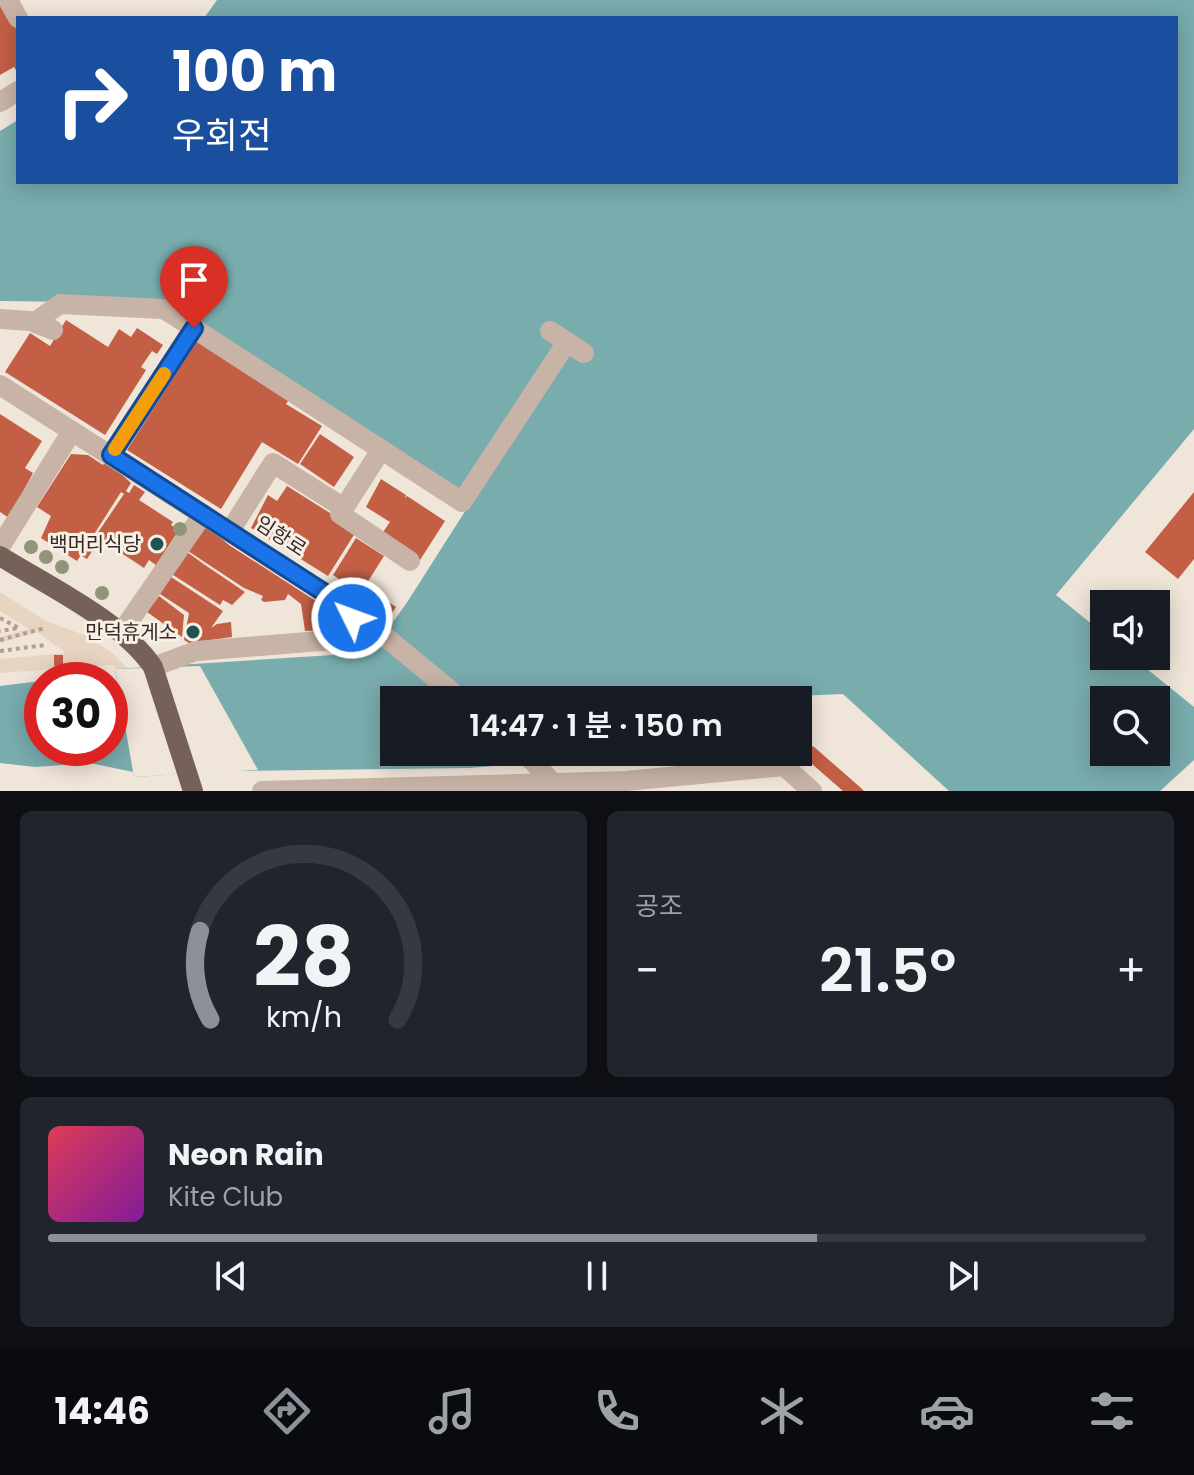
<!DOCTYPE html>
<html lang="ko">
<meta charset="utf-8">
<style>
:root{--surface:#171b24;--page:#20242c;--text:#f1f3f6;--muted:#9ea1a6;--line:#363941;--accent:#8c9099}
body{margin:0;font-family:Poppins,"Noto Sans KR",sans-serif;background:var(--page);color:var(--text);height:100vh;display:flex;flex-direction:column;font-size:30px;white-space:nowrap}
*{box-sizing:border-box;margin:0}
p{font-size:26px;color:var(--muted)}
.icon{flex:none;width:44px;height:44px;fill:none;stroke:currentColor;stroke-width:2;stroke-linecap:round;stroke-linejoin:round}
.map{position:relative;height:791px;overflow:hidden}
.panel{display:flex;flex-direction:column;gap:20px;padding:20px;background:#0d0f14;flex:1}
.panel>*{flex:none}
.top-card{position:absolute;left:16px;top:16px;width:1162px;height:168px;border-radius:0px;box-shadow:0 4px 20px #0003;background:#1a4fa0;color:#fff;overflow:hidden}
.tools{position:absolute;left:1090px;top:590px;display:grid;gap:16px}
.tools a{display:grid;place-items:center;width:80px;height:80px;border-radius:0px;background:var(--surface);box-shadow:0 4px 20px #0003;font-size:40px}
.speed{position:absolute;left:24px;top:662px;display:flex;gap:16px;font-size:40px;font-weight:700;text-align:center}
.speed>*{display:grid;place-content:center;width:104px;height:104px;border-radius:50%;background:var(--surface);box-shadow:0 4px 20px #0003;line-height:1}
.speed .limit{border:12px solid #d22;background:#fff;color:#111}
.pin{position:absolute;display:grid;place-items:center;width:68px;height:68px;color:#fff;margin:-82px -34px;border-radius:50% 50% 50% 0;rotate:-45deg;box-shadow:0 0 8px #0007}
.pin .icon{rotate:45deg}
.me{position:absolute;width:88px;margin:-44px;rotate:312deg;stroke-linejoin:round;filter:drop-shadow(0 0 6px #0008)}
.turn{display:flex;align-items:center;gap:28px;height:168px;padding:0 24px;font-size:36px}
.turn .icon{width:104px;height:104px;stroke-width:2.5}
.turn b{display:block;font-size:56px;line-height:68px}
.big{font-size:60px;font-weight:600;line-height:1.1}
.panel .card{flex:1;display:flex;flex-direction:column;justify-content:center;gap:12px;min-width:0;padding:0 28px;border-radius:12px;background:var(--page)}
.panel .dial{align-items:center;gap:0}
.dial svg{height:208px;overflow:visible;fill:none;stroke:var(--line);stroke-width:7;stroke-linecap:round;text-anchor:middle}
.dial text{fill:var(--text);stroke:none}
.song{display:flex;align-items:center;gap:24px}
.cover{width:96px;height:96px;border-radius:12px;background:linear-gradient(135deg,hsl(350 70% 55%),hsl(290 70% 35%))}
.played{height:8px;border-radius:4px;background:linear-gradient(90deg,var(--accent) 70%,var(--line) 70%)}
.keys{display:flex;justify-content:space-around;direction:ltr}
.heat{display:flex;justify-content:space-between;align-items:center;font-size:44px;direction:ltr}
.panel .tiles{flex:1;display:grid;gap:20px;grid-template-columns:1fr 1fr}
.card:last-child{grid-column:span 2}
.trip{position:absolute;left:380px;top:686px;width:432px;height:80px;border-radius:0px;background:var(--surface);box-shadow:0 4px 20px #0003;font-weight:600;line-height:80px;text-align:center}
.dock{display:flex;height:128px;justify-content:space-around;align-items:center;background:#090b0e;color:var(--muted)}
.dock .icon{width:56px;height:56px}
.dock .current{color:var(--accent)}
.dock b{font-size:36px;color:var(--text)}
.map>svg:first-child{display:block}
</style>
<div class="map">
<svg width="1194" height="791" viewBox="0 0 1194 791">
<rect width="100%" height="100%" fill="#f0e5d9"/>
<!-- plaza -->
<polygon fill="#e8d5c1" points="0,592 46,621 84,635 113,653 128,669 117,669 113,665 0,673 0,659 66,653 37,632 0,643 0,637 29,629 0,611"/>
<!-- water -->
<path fill="#79acad" fill-rule="evenodd" d="M217,0h977v429l-138,166 48,39v22h27l63,51v53l-34,31h-211l-106,-97 -117,5 -332,1v52h221v3l-145,13 -240,3 -96,6 -1,-5 -43,-9 -55,4 -35,-4v-77l41,-5 1,67h68v-53l9,-2 -4,-24 218,-14 32,-4 11,-6 30,-41 65,-102 -307,-199 -164,-2v-170l18,-11v62h1158v-164h-972zM1104,700h52v52h-52z"/>
<!-- pier -->
<polygon fill="#f0e5d9" points="200,666 258,770 134,777 115,669"/>
<!-- building -->
<g fill="#c25f45">
<polygon points="0,1 18,32 18,73 14,67 0,75"/>
<polygon points="66,320 108,347 119,329 131,337 137,328 163,345 157,354 152,351 141,367 146,370 105,435 5,372 30,333 50,346"/>
<polygon points="200,336 293,394 286,404 322,426 298,464 262,442 221,509 127,450"/>
<polygon points="0,414 42,441 25,468 33,473 9,518 0,512"/>
<polygon points="320,434 354,457 334,487 300,464"/>
<polygon points="71,454 88,455 103,465 106,460 131,483 126,491 129,493 134,485 145,492 139,500 173,522 171,525 179,530 156,565 149,560 144,568 100,539 87,559 82,556 124,494 121,492 77,561 41,538 51,516 37,507"/>
<polygon points="381,479 406,495 405,498 407,496 445,521 420,560 381,535 390,522 366,507"/>
<polygon points="287,486 357,530 328,576 251,528 268,495 277,501"/>
<polygon points="1194,492 1194,559 1178,579 1145,552"/>
<polygon points="203,528 209,528 229,545 336,614 325,630 305,631 301,604 288,594 285,600 264,602 261,600 263,596 244,588 188,551"/>
<polygon points="356,538 384,556 365,586 396,607 391,614 333,575"/>
<polygon points="187,552 205,565 245,592 232,605 223,600 220,605 170,573"/>
<polygon points="171,577 223,611 211,628 217,624 231,622 232,637 189,643 184,640 189,613 160,594"/>
<polygon points="159,596 184,615 182,637 147,612"/>
<polygon points="54,655 63,655 63,665 54,666"/>
<polygon points="804,707 806,730 798,730 798,708"/>
<polygon points="813,746 861,788 864,791 843,791 804,757"/>
</g>
<g fill="none" stroke-linecap="round" stroke-linejoin="round">
<!-- path -->
<g stroke="#b49e90" stroke-width="4" stroke-dasharray="4 4" stroke-linecap="butt">
<polyline points="0,618 19,628 0,631"/>
<polyline points="0,640 45,628"/>
<polyline points="0,651 45,645"/>
</g>
<!-- minor -->
<g stroke="#c8b4a6" stroke-width="20">
<polyline points="8,0 18,18"/>
<polyline points="0,102 18,91"/>
<polyline points="0,319 30,321 53,330"/>
<polyline points="35,322 60,304 164,309 462,502 567,342"/>
<polyline points="550,331 584,353"/>
<polyline points="0,385 331,597 352,618 347,630 333,640 196,651 153,667"/>
<polyline points="111,455 194,328"/>
<polyline points="344,508 340,514 410,561"/>
<polyline points="230,531 273,463 344,508 381,450"/>
<polyline points="0,547 72,431"/>
<polyline points="352,618 383,635 462,700"/>
<polyline points="121,633 203,514"/>
<polyline points="524,752 552,782"/>
<polyline points="262,791 626,781 784,766 812,791"/>
</g>
<!-- major -->
<path stroke="#766158" stroke-width="20" d="M0,556c48,30 122,65 153,111l40,124"/>
</g>
<!-- trees -->
<g fill="#929479">
<circle cx="180" cy="529" r="7"/>
<circle cx="31" cy="547" r="7"/>
<circle cx="46" cy="557" r="7"/>
<circle cx="62" cy="567" r="7"/>
<circle cx="102" cy="593" r="7"/>
</g>
<g fill="none" stroke-linecap="round" stroke-linejoin="round">
<defs>
<polyline id="route" points="194,328 111,455 331,597 352,618"/>
</defs>
<!-- route casing -->
<use href="#route" stroke="#114b97" stroke-width="20"/>
<!-- route -->
<use href="#route" stroke="#1a73e8" stroke-width="14"/>
<!-- slow -->
<polyline stroke="#f59e0b" stroke-width="14" points="115,449 164,374"/>
</g>
<!-- markers -->
<g fill="#1e5354" stroke="#f8efe5" stroke-width="3">
<circle cx="157" cy="544" r="8"/>
<circle cx="193" cy="632" r="8"/>
</g>
<g text-anchor="middle" stroke-width="6" stroke-linejoin="round" paint-order="stroke">
<!-- street labels -->
<g font-size="20" fill="#342a27" stroke="#f8efe5">
<text transform="translate(281 536) rotate(33)" y="7">임항로</text>
</g>
<!-- poi labels -->
<g font-size="20" fill="#342a27" stroke="#f8efe5" text-anchor="end">
<text x="141" y="551">백머리식당</text>
<text x="177" y="639">만덕휴게소</text>
</g>
</g>
</svg>
<div class="tools">
<a><svg class="icon" aria-label="sound" viewBox="0 0 24 24"><path d="M4 9h4l5-4v14l-5-4H4zM17 9q2 3 0 6"/></svg></a>
<a><svg class="icon" aria-label="search" viewBox="0 0 24 24"><circle cx="10" cy="10" r="6"/><path d="M15 15l6 6"/></svg></a>
</div>
<div class="speed"><div class="limit">30</div></div>
<div class="pin" style="left:194px;top:328px;background:#d93025"><svg class="icon" aria-label="arrive" viewBox="0 0 24 24"><path d="M6 21V4h12l-3 4 3 4H6"/></svg></div>
<svg class="me" style="left:352px;top:618px" viewBox="-20 -20 40 40"><circle r="17" fill="#1a73e8" stroke="#fff" stroke-width="3"/><path d="M0-11L8 9 0 5-8 9z" fill="#fff"/></svg>
<div class="trip">14:47 · 1 분 · 150 m</div>
<div class="top-card">
<div class="turn"><svg class="icon" aria-label="right" viewBox="0 0 24 24"><path d="M7 20v-9h11M14 6l5 5-5 5"/></svg><div><b>100 m</b>우회전</div></div>
</div>
</div>
<section class="panel">
<div class="tiles">
<div class="card dial"><svg viewBox="0 0 100 80">
<path d="M14 69A42 42 0 1 1 86 69"/>
<path d="M14 69A42 42 0 0 1 10 35" stroke="#8c9099"/>
<text x="50" y="56" font-size="32" font-weight="700">28</text>
<text x="50" y="72" font-size="11">km/h</text>
</svg></div>
<div class="card"><p>공조</p>
<div class="heat"><a>−</a><b class="big">21.5°</b><a>+</a></div>
</div>
<div class="card">
<div class="song"><i class="cover"></i><div><b>Neon Rain</b><p>Kite Club</p></div></div>
<div class="played"></div>
<div class="keys"><svg class="icon" aria-label="previous" viewBox="0 0 24 24"><path d="M18 5L8 12l10 7zM5 5v14"/></svg><svg class="icon" aria-label="pause" viewBox="0 0 24 24"><path d="M8 5v14M16 5v14"/></svg><svg class="icon" aria-label="next" viewBox="0 0 24 24"><path d="M6 5l10 7-10 7zM19 5v14"/></svg></div>
</div>
</div>
</section>
<nav class="dock">
<b>14:46</b>
<svg class="icon current" aria-label="directions" viewBox="0 0 24 24"><path d="M12 3l9 9-9 9-9-9zM9 14v-3h6M13 9l2 2-2 2"/></svg>
<svg class="icon" aria-label="music" viewBox="0 0 24 24"><path d="M9 18V5l10-2v13"/><circle cx="6" cy="18" r="3"/><circle cx="16" cy="16" r="3"/></svg>
<svg class="icon" aria-label="phone" viewBox="0 0 24 24"><path d="M5 4h4l2 5-3 2q2 4 5 5l2-3 5 2v4C11 20 4 13 5 4z"/></svg>
<svg class="icon" aria-label="climate" viewBox="0 0 24 24"><path d="M12 3v18M4 7l16 10M4 17L20 7"/></svg>
<svg class="icon" aria-label="car" viewBox="0 0 24 24"><path d="M5 17H2v-5l4-1 3-4h7l3 4 3 1v5h-3M9 17h6M6 11h13"/><circle cx="7" cy="17" r="2"/><circle cx="17" cy="17" r="2"/></svg>
<svg class="icon" aria-label="filters" viewBox="0 0 24 24"><path d="M4 7h16M4 17h16"/><circle cx="9" cy="7" r="2"/><circle cx="15" cy="17" r="2"/></svg>
</nav>
